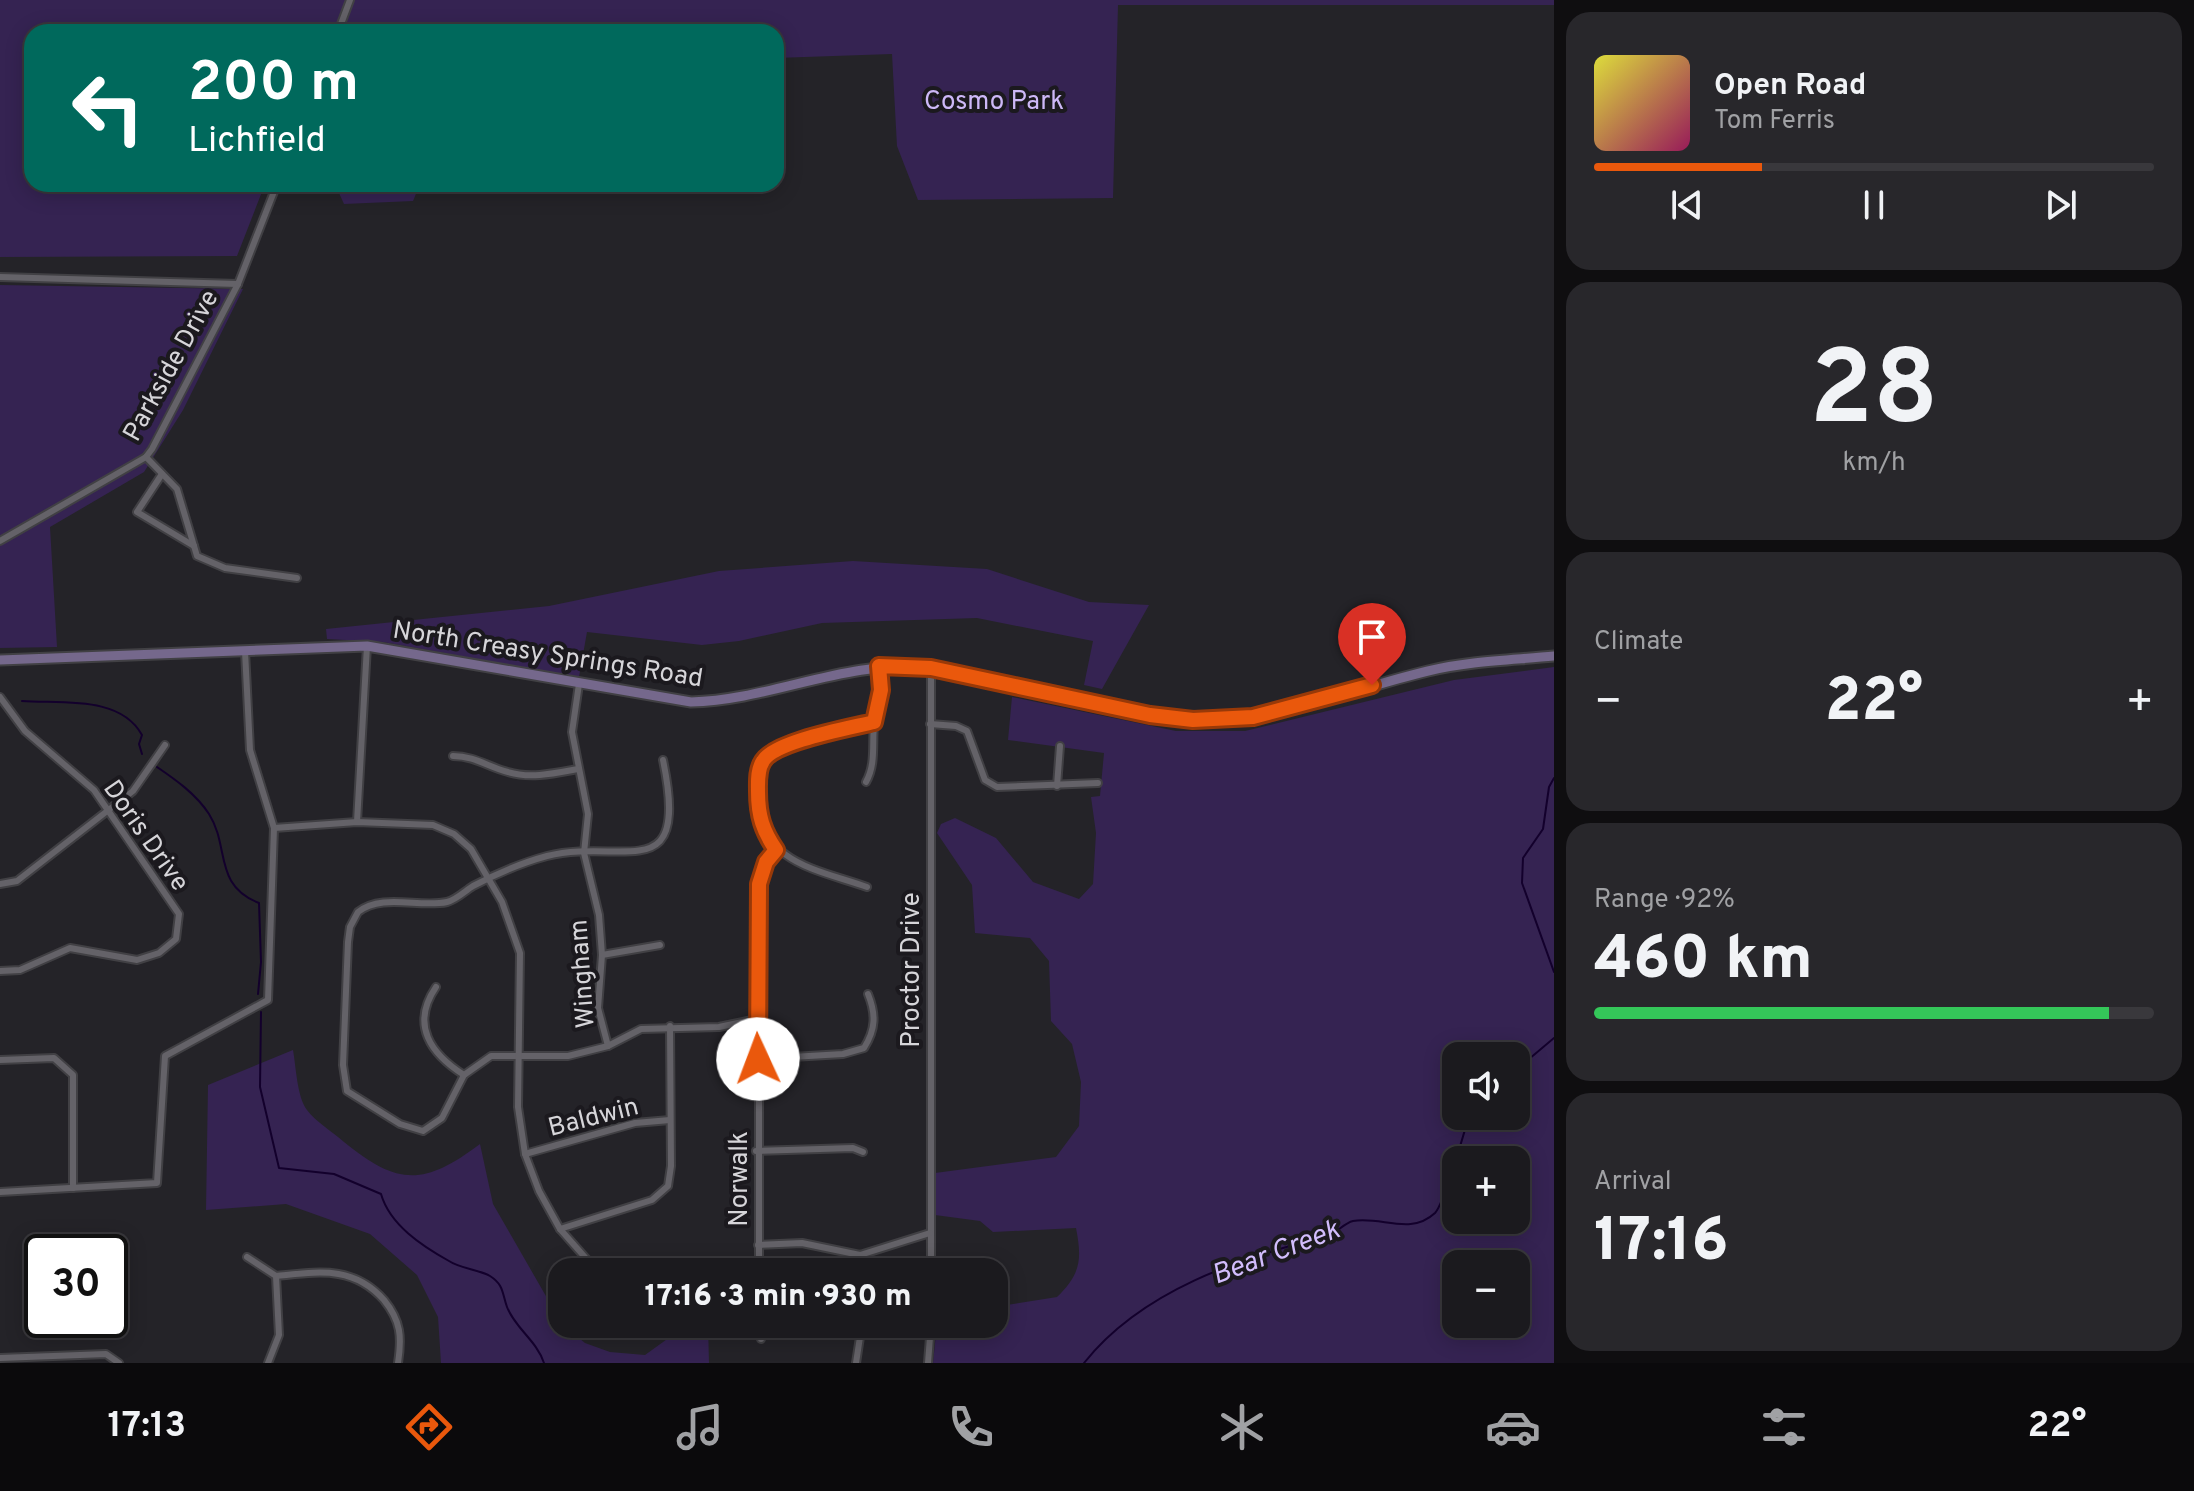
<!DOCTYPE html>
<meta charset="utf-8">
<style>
:root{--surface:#1b1a1e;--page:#28272b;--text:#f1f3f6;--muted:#a0a1a4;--line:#39383c;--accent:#ea580c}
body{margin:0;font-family:Overpass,sans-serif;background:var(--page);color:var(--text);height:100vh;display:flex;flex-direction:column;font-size:30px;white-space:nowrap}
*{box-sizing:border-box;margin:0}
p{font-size:26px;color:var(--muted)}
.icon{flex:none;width:44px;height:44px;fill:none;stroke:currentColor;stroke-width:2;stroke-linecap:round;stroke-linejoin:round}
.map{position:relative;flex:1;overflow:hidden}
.sheet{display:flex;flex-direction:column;gap:12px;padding:12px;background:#0f0e10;width:640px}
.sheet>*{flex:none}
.hud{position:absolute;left:24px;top:24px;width:760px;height:168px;border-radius:24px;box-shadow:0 4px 20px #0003,0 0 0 2px var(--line);background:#00695c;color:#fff;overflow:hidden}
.fabs{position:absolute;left:1442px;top:1042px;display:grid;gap:16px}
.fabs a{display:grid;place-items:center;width:88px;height:88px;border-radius:16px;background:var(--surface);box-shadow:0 4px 20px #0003,0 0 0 2px var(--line);font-size:40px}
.speed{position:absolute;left:24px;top:1234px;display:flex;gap:16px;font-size:40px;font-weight:700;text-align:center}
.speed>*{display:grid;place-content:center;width:104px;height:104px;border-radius:50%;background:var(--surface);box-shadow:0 4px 20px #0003,0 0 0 2px var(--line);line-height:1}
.speed .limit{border:4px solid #111;border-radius:12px;background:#fff;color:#111}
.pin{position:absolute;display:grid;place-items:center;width:68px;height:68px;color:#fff;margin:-82px -34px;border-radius:50% 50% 50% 0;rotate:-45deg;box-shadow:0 0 8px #0007}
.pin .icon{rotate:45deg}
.me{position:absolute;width:88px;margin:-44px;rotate:358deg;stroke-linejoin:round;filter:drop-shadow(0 0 6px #0008)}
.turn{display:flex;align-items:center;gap:28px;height:168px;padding:0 32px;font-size:36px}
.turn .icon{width:104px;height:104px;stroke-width:2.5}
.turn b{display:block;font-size:56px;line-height:68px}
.big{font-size:60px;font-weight:800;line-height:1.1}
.sheet .tile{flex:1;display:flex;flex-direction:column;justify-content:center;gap:12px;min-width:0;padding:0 28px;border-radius:24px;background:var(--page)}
.sheet .dial{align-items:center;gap:0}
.dial b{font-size:104px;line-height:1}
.song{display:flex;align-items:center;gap:24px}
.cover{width:96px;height:96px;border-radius:12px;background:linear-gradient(135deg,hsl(60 70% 55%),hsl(330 70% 35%))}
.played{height:8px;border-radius:4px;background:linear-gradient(90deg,var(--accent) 30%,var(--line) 30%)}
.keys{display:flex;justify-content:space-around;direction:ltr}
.heat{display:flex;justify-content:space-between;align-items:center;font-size:44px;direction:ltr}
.charge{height:12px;border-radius:6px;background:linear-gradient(90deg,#34c759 92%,var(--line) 0)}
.trip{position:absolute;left:548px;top:1258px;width:460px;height:80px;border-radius:24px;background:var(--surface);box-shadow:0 4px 20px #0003,0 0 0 2px var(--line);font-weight:800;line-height:80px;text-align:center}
.tabs{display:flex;height:128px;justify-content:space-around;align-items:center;background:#0b0a0c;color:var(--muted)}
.tabs .icon{width:56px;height:56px}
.tabs .selected{color:var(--accent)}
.tabs b{font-size:36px;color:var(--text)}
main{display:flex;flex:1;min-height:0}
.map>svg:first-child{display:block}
</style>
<main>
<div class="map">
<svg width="1554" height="1363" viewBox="0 0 1554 1363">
<rect width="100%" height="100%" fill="#242328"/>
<!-- green -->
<g fill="#352352" fill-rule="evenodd">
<polygon points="0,0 1554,0 1554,5 1118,5 1113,198 918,200 897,146 892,54 776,58 776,32 32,32 32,184 265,184 237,256 0,257"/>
<polygon points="335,184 420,184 413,201 344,204"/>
<polygon points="0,285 243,289 183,410 144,472 50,527 57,647 0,648"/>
<polygon points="853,561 987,569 1089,602 1149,605 1102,689 1084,685 1093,641 977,618 822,623 739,641 702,645 587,632 579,677 383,642 327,639 326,629 549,606 719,571"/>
<path d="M1554,667v696h-621l4,-39h57v-17l63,-10c24,-23 25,-38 19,-69l-83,4 -13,-11 -45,-6v-42l121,-16 23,-31 2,-44 -9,-38 -21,-23 -2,-60 -19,-23 -55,-5 -3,-48 -35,-52 4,-9 14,-6 41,20 37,44 46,17 14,-15 3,-51 -5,-36 9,-1 4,-43 -96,-13 4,-43 164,34h69l209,-51zM1456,1056h60v60h-60zM1456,1160h60v60h-60zM1456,1264h60v60h-60z"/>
<path d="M293,1050c3,16 4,47 14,60 9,12 26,22 37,32 54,44 80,44 136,2l13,60 69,120 23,19 25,9 35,3 43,-31h20l1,39h-268l-3,-46 -21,-42 -47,-41 -84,-30 -80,6 2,-125z"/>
</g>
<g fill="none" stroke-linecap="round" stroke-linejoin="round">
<!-- stream -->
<g stroke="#13002c" stroke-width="2">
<path d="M22,701c39,3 98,-6 120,34l-3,9 3,10"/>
<path d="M157,767c19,13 39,27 52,47 21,33 4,71 50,89l2,59 -3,32"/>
<polyline points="1554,778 1549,787 1543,829 1523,858 1522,883 1554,972"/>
<path d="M261,1012l-1,75 19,81 55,6 47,20c9,31 41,52 68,67 12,8 29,8 41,15 14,9 12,17 17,31 8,21 30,34 37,56"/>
<polyline points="1516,1070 1554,1038"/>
<path d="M1084,1363c58,-73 156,-105 243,-127 10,-3 17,-13 26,-15 29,-5 57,15 82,-8 9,-9 29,-80 34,-97"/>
</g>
<defs>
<g id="street">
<polyline points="338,32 350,0"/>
<polyline points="0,277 238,284"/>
<polyline points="146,457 177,489 197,556 225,568 297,578"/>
<polyline points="162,474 137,512 194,546"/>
<polyline points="0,541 146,457 152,449 238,284 277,184"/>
<polyline points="931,668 931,1272"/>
<polyline points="579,684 572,732 588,814 584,853 599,915 602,955 598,1008 608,1046"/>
<polyline points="0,697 25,731 94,790 179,914 176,939 159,953 137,960 70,948 20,970 0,971"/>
<polyline points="930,724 956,726 967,731 985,780 997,787 1098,783"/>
<path d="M453,756c22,0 35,11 55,16 23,7 48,1 70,-3"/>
<path d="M663,760c27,130 -39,77 -116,96 -26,7 -51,18 -74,30 -8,5 -17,14 -26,16 -28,6 -65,-9 -89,10l-8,15 -2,15 -5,123 4,26 53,33 23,7 19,-13 22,-43 27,-19h77l40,-10 33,-17 78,-2 38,-8"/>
<path d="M866,782c10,-18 6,-37 8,-57 1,-21 7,-37 5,-59"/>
<polyline points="1057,786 1060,746"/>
<polyline points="357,822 367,646"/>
<polyline points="274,828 357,822 433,825 454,834 471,849 502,902 520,953 518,1107 525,1154 539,1191 560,1229 598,1272"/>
<polyline points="0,884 17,881 133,791 165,745"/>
<path d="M867,887c-51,-18 -107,-24 -109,-89 0,-18 0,-32 13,-45l103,-31"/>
<polyline points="602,955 660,945"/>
<path d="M436,987c-26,38 -5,67 28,88"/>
<path d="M758,1059l85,-5 21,-6c12,-19 12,-34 4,-54"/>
<polyline points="0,1060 54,1058 73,1075 73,1188"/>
<polyline points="756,1151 853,1148 863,1152"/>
<polyline points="525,1154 635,1123 670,1120"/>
<polyline points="0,1192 157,1183 165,1056 268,1000 274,828 250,750 245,651"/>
<polyline points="560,1229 652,1200 668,1186 671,1166 670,1026"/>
<polyline points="758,1245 802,1243 860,1255 930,1233"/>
<polyline points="860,1255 860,1272"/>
<polyline points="247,1257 276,1276"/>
<polyline points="759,1272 759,884 766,862 776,850"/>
<path d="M276,1276c42,-4 77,-11 108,24 17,21 18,37 14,63"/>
<polyline points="761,1324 761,1339"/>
<polyline points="0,1358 106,1354 119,1363"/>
<polyline points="268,1363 279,1335 276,1276"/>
<polyline points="856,1363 862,1324"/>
<polyline points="928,1363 931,1324"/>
</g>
<path id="secondary" d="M0,660l367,-14 324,56c81,-2 155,-43 238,-34 98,11 193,57 292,52 70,-4 139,-33 207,-49 40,-10 85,-11 126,-15"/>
</defs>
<!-- street casing -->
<use href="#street" stroke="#414044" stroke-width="10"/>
<!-- secondary casing -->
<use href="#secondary" stroke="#414044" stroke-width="13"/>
<!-- street -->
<use href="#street" stroke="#646268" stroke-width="6"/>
<!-- secondary -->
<use href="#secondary" stroke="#75688c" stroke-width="9"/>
</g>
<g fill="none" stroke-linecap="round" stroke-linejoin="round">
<defs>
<path id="route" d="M758,1059l1,-175 7,-22 10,-12c-13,-19 -18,-34 -18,-58 0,-10 -1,-22 5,-31 12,-20 87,-33 111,-39l7,-32 -2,-24 52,2 219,47 43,5 60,-3 119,-32"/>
</defs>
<!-- route casing -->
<use href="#route" stroke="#983908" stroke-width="20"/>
<!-- route -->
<use href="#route" stroke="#ea580c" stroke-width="14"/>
</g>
<g text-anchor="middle" stroke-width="8" stroke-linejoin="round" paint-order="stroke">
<!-- park labels -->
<g font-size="26" fill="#cdb8f7" stroke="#1b191e">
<text x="994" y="109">Cosmo Park</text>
</g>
<!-- street labels -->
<g font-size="26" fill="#d6d5d9" stroke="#1b191e">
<text transform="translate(170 365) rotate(-61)" y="9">Parkside Drive</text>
<text transform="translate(548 653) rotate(9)" y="9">North Creasy Springs Road</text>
<text transform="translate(147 835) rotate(55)" y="9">Doris Drive</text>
<text transform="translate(910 970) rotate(-90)" y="9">Proctor Drive</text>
<text transform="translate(581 974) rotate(-94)" y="9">Wingham</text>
<text transform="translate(593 1116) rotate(-14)" y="9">Baldwin</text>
<text transform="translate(738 1179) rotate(-90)" y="9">Norwalk</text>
</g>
<!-- water labels -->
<g font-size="28" font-style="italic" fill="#d2bdfc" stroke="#1b191e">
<text transform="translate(1275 1251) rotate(-21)" y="10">Bear Creek</text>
</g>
</g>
</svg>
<div class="fabs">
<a><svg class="icon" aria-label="sound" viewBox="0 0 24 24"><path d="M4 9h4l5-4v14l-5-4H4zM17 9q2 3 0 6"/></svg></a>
<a>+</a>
<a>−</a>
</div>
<div class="speed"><div class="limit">30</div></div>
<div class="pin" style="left:1372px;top:685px;background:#d93025"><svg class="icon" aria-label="arrive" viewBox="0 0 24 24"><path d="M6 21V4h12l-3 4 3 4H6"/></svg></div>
<svg class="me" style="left:758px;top:1059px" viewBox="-20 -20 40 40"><circle r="19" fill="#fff"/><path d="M0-13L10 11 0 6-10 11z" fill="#ea580c"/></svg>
<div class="trip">17:16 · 3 min · 930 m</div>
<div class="hud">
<div class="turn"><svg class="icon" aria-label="left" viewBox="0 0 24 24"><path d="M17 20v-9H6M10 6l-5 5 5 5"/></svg><div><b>200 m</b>Lichfield</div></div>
</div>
</div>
<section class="sheet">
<div class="tile">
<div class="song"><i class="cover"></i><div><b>Open Road</b><p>Tom Ferris</p></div></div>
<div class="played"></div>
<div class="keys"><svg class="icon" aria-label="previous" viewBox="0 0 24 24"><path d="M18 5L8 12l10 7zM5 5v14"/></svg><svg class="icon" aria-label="pause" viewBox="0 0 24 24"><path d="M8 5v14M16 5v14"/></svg><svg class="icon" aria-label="next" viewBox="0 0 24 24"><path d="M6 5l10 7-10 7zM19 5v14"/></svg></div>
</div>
<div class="tile dial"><b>28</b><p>km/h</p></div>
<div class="tile"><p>Climate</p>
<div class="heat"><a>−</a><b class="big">22°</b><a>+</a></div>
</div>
<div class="tile"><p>Range · 92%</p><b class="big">460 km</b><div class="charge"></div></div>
<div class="tile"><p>Arrival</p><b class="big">17:16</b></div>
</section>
</main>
<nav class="tabs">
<b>17:13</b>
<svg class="icon selected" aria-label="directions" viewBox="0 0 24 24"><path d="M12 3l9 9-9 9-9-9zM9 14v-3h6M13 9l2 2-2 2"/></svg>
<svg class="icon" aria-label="music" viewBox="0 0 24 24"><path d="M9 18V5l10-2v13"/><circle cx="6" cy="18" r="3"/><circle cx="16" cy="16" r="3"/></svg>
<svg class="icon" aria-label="phone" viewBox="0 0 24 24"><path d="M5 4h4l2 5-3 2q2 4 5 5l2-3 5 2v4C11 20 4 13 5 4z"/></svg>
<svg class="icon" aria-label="climate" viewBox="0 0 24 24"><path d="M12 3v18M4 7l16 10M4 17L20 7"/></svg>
<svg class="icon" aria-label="car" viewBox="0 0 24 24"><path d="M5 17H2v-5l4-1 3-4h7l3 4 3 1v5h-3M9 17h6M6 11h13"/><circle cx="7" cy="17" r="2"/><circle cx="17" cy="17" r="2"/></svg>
<svg class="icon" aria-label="filters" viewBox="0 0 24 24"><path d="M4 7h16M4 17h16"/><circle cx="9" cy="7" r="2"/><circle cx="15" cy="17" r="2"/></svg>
<b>22°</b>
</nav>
